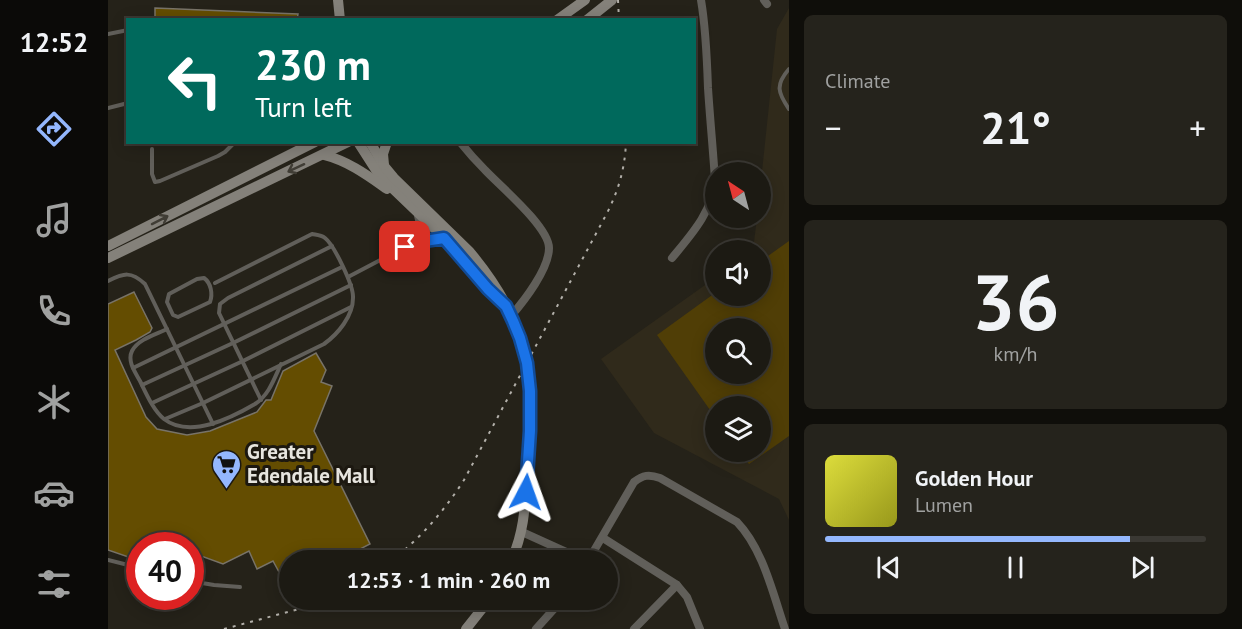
<!DOCTYPE html>
<meta charset="utf-8">
<style>
:root{--surface:#1c1a13;--page:#25231c;--text:#f1f3f6;--muted:#a0a1a0;--line:#3a3833;--accent:#94b7fd}
body{margin:0;font-family:"PT Sans",sans-serif;background:var(--page);color:var(--text);height:100vh;display:flex;flex-direction:column;font-size:22px;white-space:nowrap}
*{box-sizing:border-box;margin:0}
p{font-size:20px;color:var(--muted)}
.icon{flex:none;width:33px;height:33px;fill:none;stroke:currentColor;stroke-width:2;stroke-linecap:round;stroke-linejoin:round}
.map{position:relative;flex:1;overflow:hidden}
.drawer{display:flex;flex-direction:column;gap:15px;padding:15px;background:#0f0e0a;width:453px}
.drawer>*{flex:none}
.top-card{position:absolute;left:18px;top:18px;width:570px;height:126px;border-radius:0px;box-shadow:0 3px 15px #0003,0 0 0 2px var(--line);background:#00695c;color:#fff;overflow:hidden}
.needle{width:39px;rotate:324deg}
.buttons{position:absolute;left:597px;top:162px;display:grid;gap:12px}
.buttons a{display:grid;place-items:center;width:66px;height:66px;border-radius:50%;background:var(--surface);box-shadow:0 3px 15px #0003,0 0 0 2px var(--line);font-size:30px}
.speed{position:absolute;left:18px;top:532px;display:flex;gap:12px;font-size:30px;font-weight:700;text-align:center}
.speed>*{display:grid;place-content:center;width:78px;height:78px;border-radius:50%;background:var(--surface);box-shadow:0 3px 15px #0003,0 0 0 2px var(--line);line-height:1}
.speed .limit{border:9px solid #d22;background:#fff;color:#111}
.pin{position:absolute;display:grid;place-items:center;width:51px;height:51px;color:#fff;margin:-26px;border-radius:12px;box-shadow:0 3px 9px #0006}
.me{position:absolute;width:66px;margin:-33px;rotate:4deg;stroke-linejoin:round;filter:drop-shadow(0 0 4px #0008)}
.turn{display:flex;align-items:center;gap:21px;height:126px;padding:0 30px;font-size:27px}
.turn .icon{width:78px;height:78px;stroke-width:2.5}
.turn b{display:block;font-size:42px;line-height:51px}
.big{font-size:45px;font-weight:700;line-height:1.1}
.drawer .card{flex:1;display:flex;flex-direction:column;justify-content:center;gap:9px;min-width:0;padding:0 21px;border-radius:9px;background:var(--page)}
.drawer .dial{align-items:center;gap:0}
.dial b{font-size:78px;line-height:1}
.song{display:flex;align-items:center;gap:18px}
.cover{width:72px;height:72px;border-radius:9px;background:linear-gradient(135deg,hsl(60 70% 55%),hsl(60 70% 35%))}
.played{height:6px;border-radius:3px;background:linear-gradient(90deg,var(--accent) 80%,var(--line) 80%)}
.keys{display:flex;justify-content:space-around;direction:ltr}
.heat{display:flex;justify-content:space-between;align-items:center;font-size:33px;direction:ltr}
.trip{position:absolute;left:171px;top:550px;width:339px;height:60px;border-radius:30px;background:var(--surface);box-shadow:0 3px 15px #0003,0 0 0 2px var(--line);font-weight:700;line-height:60px;text-align:center}
main{display:flex;flex:1;min-height:0}
.menu{display:flex;flex-direction:column;width:108px;justify-content:space-around;align-items:center;background:#0b0a08;color:var(--muted)}
.menu .icon{width:42px;height:42px}
.menu .selected{color:var(--accent)}
.menu b{font-size:27px;color:var(--text)}
.map>svg:first-child{display:block}
</style>
<main>
<nav class="menu">
<b>12:52</b>
<svg class="icon selected" aria-label="directions" viewBox="0 0 24 24"><path d="M12 3l9 9-9 9-9-9zM9 14v-3h6M13 9l2 2-2 2"/></svg>
<svg class="icon" aria-label="music" viewBox="0 0 24 24"><path d="M9 18V5l10-2v13"/><circle cx="6" cy="18" r="3"/><circle cx="16" cy="16" r="3"/></svg>
<svg class="icon" aria-label="phone" viewBox="0 0 24 24"><path d="M5 4h4l2 5-3 2q2 4 5 5l2-3 5 2v4C11 20 4 13 5 4z"/></svg>
<svg class="icon" aria-label="climate" viewBox="0 0 24 24"><path d="M12 3v18M4 7l16 10M4 17L20 7"/></svg>
<svg class="icon" aria-label="car" viewBox="0 0 24 24"><path d="M5 17H2v-5l4-1 3-4h7l3 4 3 1v5h-3M9 17h6M6 11h13"/><circle cx="7" cy="17" r="2"/><circle cx="17" cy="17" r="2"/></svg>
<svg class="icon" aria-label="filters" viewBox="0 0 24 24"><path d="M4 7h16M4 17h16"/><circle cx="9" cy="7" r="2"/><circle cx="15" cy="17" r="2"/></svg>
</nav>
<div class="map">
<svg width="681" height="629" viewBox="0 0 681 629">
<rect width="100%" height="100%" fill="#252219"/>
<!-- built -->
<path fill="#302a1b" fill-rule="evenodd" d="M681,8v512l-10,-21 -125,-66 -53,-74 114,-81 1,18h44v-46h-7l4,-32h3l1,-37 16,-152zM608,328h44v46h-44zM608,406h44v46h-44z"/>
<!-- pitch -->
<path fill="#503e06" fill-rule="evenodd" d="M681,241v195l-40,28 -9,-12h20v-46h-44l-1,11 -58,-82 58,-42 1,3h44l1,-35zM608,328h44v46h-44z"/>
<!-- building -->
<g fill="#644d01" stroke="#787368" stroke-width="1.5">
<polygon points="47,8 190,14 189,20 47,20"/>
<polygon points="26,292 44,328 42,332 28,340 7,350 38,417 49,429 79,435 102,431 149,412 158,400 163,400 175,371 208,353 218,370 213,382 224,386 206,431 262,544 229,561 182,561 182,581 176,569 171,572 165,561 149,569 141,551 115,564 82,552 82,546 32,546 32,561 0,550 0,304"/>
</g>
<g fill="none" stroke-linecap="round" stroke-linejoin="round">
<!-- lane -->
<g stroke="#615f5a" stroke-width="4">
<polyline points="0,34 20,30"/>
<path d="M681,69c-14,16 -11,24 0,40"/>
<polyline points="0,108 20,103"/>
<polyline points="44,149 44,174 47,182 52,181 110,156 117,152 127,142"/>
<polyline points="306,240 310,224 308,216"/>
<polyline points="307,242 332,239"/>
<polyline points="240,277 297,247 324,228"/>
<path d="M96,278c7,5 9,16 6,24l-32,15 -5,-2 -6,-13 2,-8 28,-15z"/>
<path d="M0,281c16,-8 23,-10 37,3l68,140"/>
<path d="M59,329c-10,5 -29,10 -35,22 -5,10 3,21 8,30 6,12 13,29 24,38 26,20 67,-1 91,-15 14,-9 19,-25 26,-40"/>
<polyline points="25,368 234,267"/>
<polyline points="34,385 125,343 243,285"/>
<polyline points="153,400 111,313 112,304 120,298 224,246"/>
<polyline points="44,403 135,361 243,307"/>
<path d="M57,419l38,-16 121,-59c14,-10 29,-28 29,-46 1,-12 -19,-53 -28,-60 -4,-3 -8,-3 -13,-4l-97,49"/>
<polyline points="0,560 32,568"/>
<polyline points="82,581 106,585 132,587"/>
</g>
<!-- street -->
<g stroke="#615f5a" stroke-width="8">
<polyline points="656,0 659,4"/>
<path d="M352,142c8,10 16,19 25,28 15,16 64,57 64,78 0,21 -25,53 -38,68"/>
<path d="M564,258c19,-23 41,-47 43,-78 -2,-31 -5,-61 -7,-92 -1,-30 -2,-59 -7,-88"/>
<polyline points="414,532 478,561"/>
<polyline points="495,538 569,585 579,597 592,629"/>
<path d="M480,561l46,-79c9,-7 15,-8 26,-4l77,44c26,27 36,72 48,107"/>
<polyline points="428,629 454,600"/>
<polyline points="526,629 569,585"/>
</g>
<!-- secondary -->
<g stroke="#84817a" stroke-width="10">
<polyline points="230,0 232,20"/>
<polyline points="449,20 477,0"/>
<polyline points="479,20 504,0"/>
<polyline points="250,142 268,170 283,187 330,232 391,300"/>
<path d="M262,142l14,24 10,12 75,73c27,32 50,70 58,112 6,36 2,73 0,109 -2,32 -2,59 -16,89"/>
<path d="M216,155c24,6 43,20 63,34"/>
<polyline points="276,165 275,154 279,142"/>
<polyline points="0,246 207,142"/>
<polyline points="0,258 240,142"/>
<polyline points="358,629 381,600"/>
</g>
<!-- rail -->
<g stroke="#b3b0aa" stroke-width="2" stroke-dasharray="3 6" stroke-linecap="butt">
<polyline points="510,0 511,20"/>
<path d="M283,561c30,-23 53,-50 73,-81l142,-265c12,-23 19,-46 20,-73"/>
<polyline points="116,629 191,609 216,600"/>
</g>
</g>
<!-- one-way arrows -->
<defs><path id="oneway-shaft" d="M-6 0H5M1.5-3L5.5 0L1.5 3" fill="none" stroke-width="1.6" stroke-linecap="round" stroke-linejoin="round" transform="scale(1.5)"/></defs>
<g stroke="#403d35">
<use href="#oneway-shaft" transform="translate(188 168) rotate(155)"/>
<use href="#oneway-shaft" transform="translate(52 220) rotate(-27)"/>
</g>
<g fill="none" stroke-linecap="round" stroke-linejoin="round">
<defs>
<polyline id="route" points="297,247 304,243 336,238 380,289 398,306 405,321 412,338 419,363 422,391 422,431 418,492"/>
</defs>
<!-- route casing -->
<use href="#route" stroke="#114b97" stroke-width="15"/>
<!-- route -->
<use href="#route" stroke="#1a73e8" stroke-width="10"/>
</g>
<!-- icons -->
<defs>
<symbol id="supermarket-pin" viewBox="-11 -11 22 30"><path d="M0 17L-7.5 6A9.5 9.5 0 1 1 7.5 6Z" fill="#94b7fd" stroke="#1c1810"/><path d="M-6-5.5h2.5l.6 2H6L4.5 2H-2.5L-4.4-4H-6ZM-1.5 3.2a1.3 1.3 0 1 0 .1 0ZM3 3.2a1.3 1.3 0 1 0 .1 0Z" fill="#111"/></symbol>
</defs>
<g fill-rule="evenodd">
<use href="#supermarket-pin" x="102" y="448" width="33" height="45"/>
</g>
<g text-anchor="middle" stroke-width="6" stroke-linejoin="round" paint-order="stroke">
<!-- poi labels -->
<g font-size="21" font-weight="bold" fill="#e7e5df" stroke="#1c1810" text-anchor="start">
<text x="139" y="459">Greater<tspan x="139" dy="24">Edendale Mall</tspan></text>
</g>
</g>
</svg>
<div class="buttons">
<a><svg class="needle" viewBox="-14 -14 28 28"><path d="M0-13l5 13h-10z" fill="#e53935"/><path d="M0 13l5-13h-10z" fill="#a0a1a0"/></svg></a>
<a><svg class="icon" aria-label="sound" viewBox="0 0 24 24"><path d="M4 9h4l5-4v14l-5-4H4zM17 9q2 3 0 6"/></svg></a>
<a><svg class="icon" aria-label="search" viewBox="0 0 24 24"><circle cx="10" cy="10" r="6"/><path d="M15 15l6 6"/></svg></a>
<a><svg class="icon" aria-label="layers" viewBox="0 0 24 24"><path d="M12 4l9 5-9 5-9-5zM3 14l9 5 9-5"/></svg></a>
</div>
<div class="speed"><div class="limit">40</div></div>
<div class="pin" style="left:297px;top:247px;background:#d93025"><svg class="icon" aria-label="arrive" viewBox="0 0 24 24"><path d="M6 21V4h12l-3 4 3 4H6"/></svg></div>
<svg class="me" style="left:418px;top:492px" viewBox="-20 -20 40 40"><path d="M0-17L14 15 0 8-14 15z" fill="#1a73e8" stroke="#fff" stroke-width="4"/></svg>
<div class="trip">12:53 · 1 min · 260 m</div>
<div class="top-card">
<div class="turn"><svg class="icon" aria-label="left" viewBox="0 0 24 24"><path d="M17 20v-9H6M10 6l-5 5 5 5"/></svg><div><b>230 m</b>Turn left</div></div>
</div>
</div>
<section class="drawer">
<div class="card"><p>Climate</p>
<div class="heat"><a>−</a><b class="big">21°</b><a>+</a></div>
</div>
<div class="card dial"><b>36</b><p>km/h</p></div>
<div class="card">
<div class="song"><i class="cover"></i><div><b>Golden Hour</b><p>Lumen</p></div></div>
<div class="played"></div>
<div class="keys"><svg class="icon" aria-label="previous" viewBox="0 0 24 24"><path d="M18 5L8 12l10 7zM5 5v14"/></svg><svg class="icon" aria-label="pause" viewBox="0 0 24 24"><path d="M8 5v14M16 5v14"/></svg><svg class="icon" aria-label="next" viewBox="0 0 24 24"><path d="M6 5l10 7-10 7zM19 5v14"/></svg></div>
</div>
</section>
</main>
